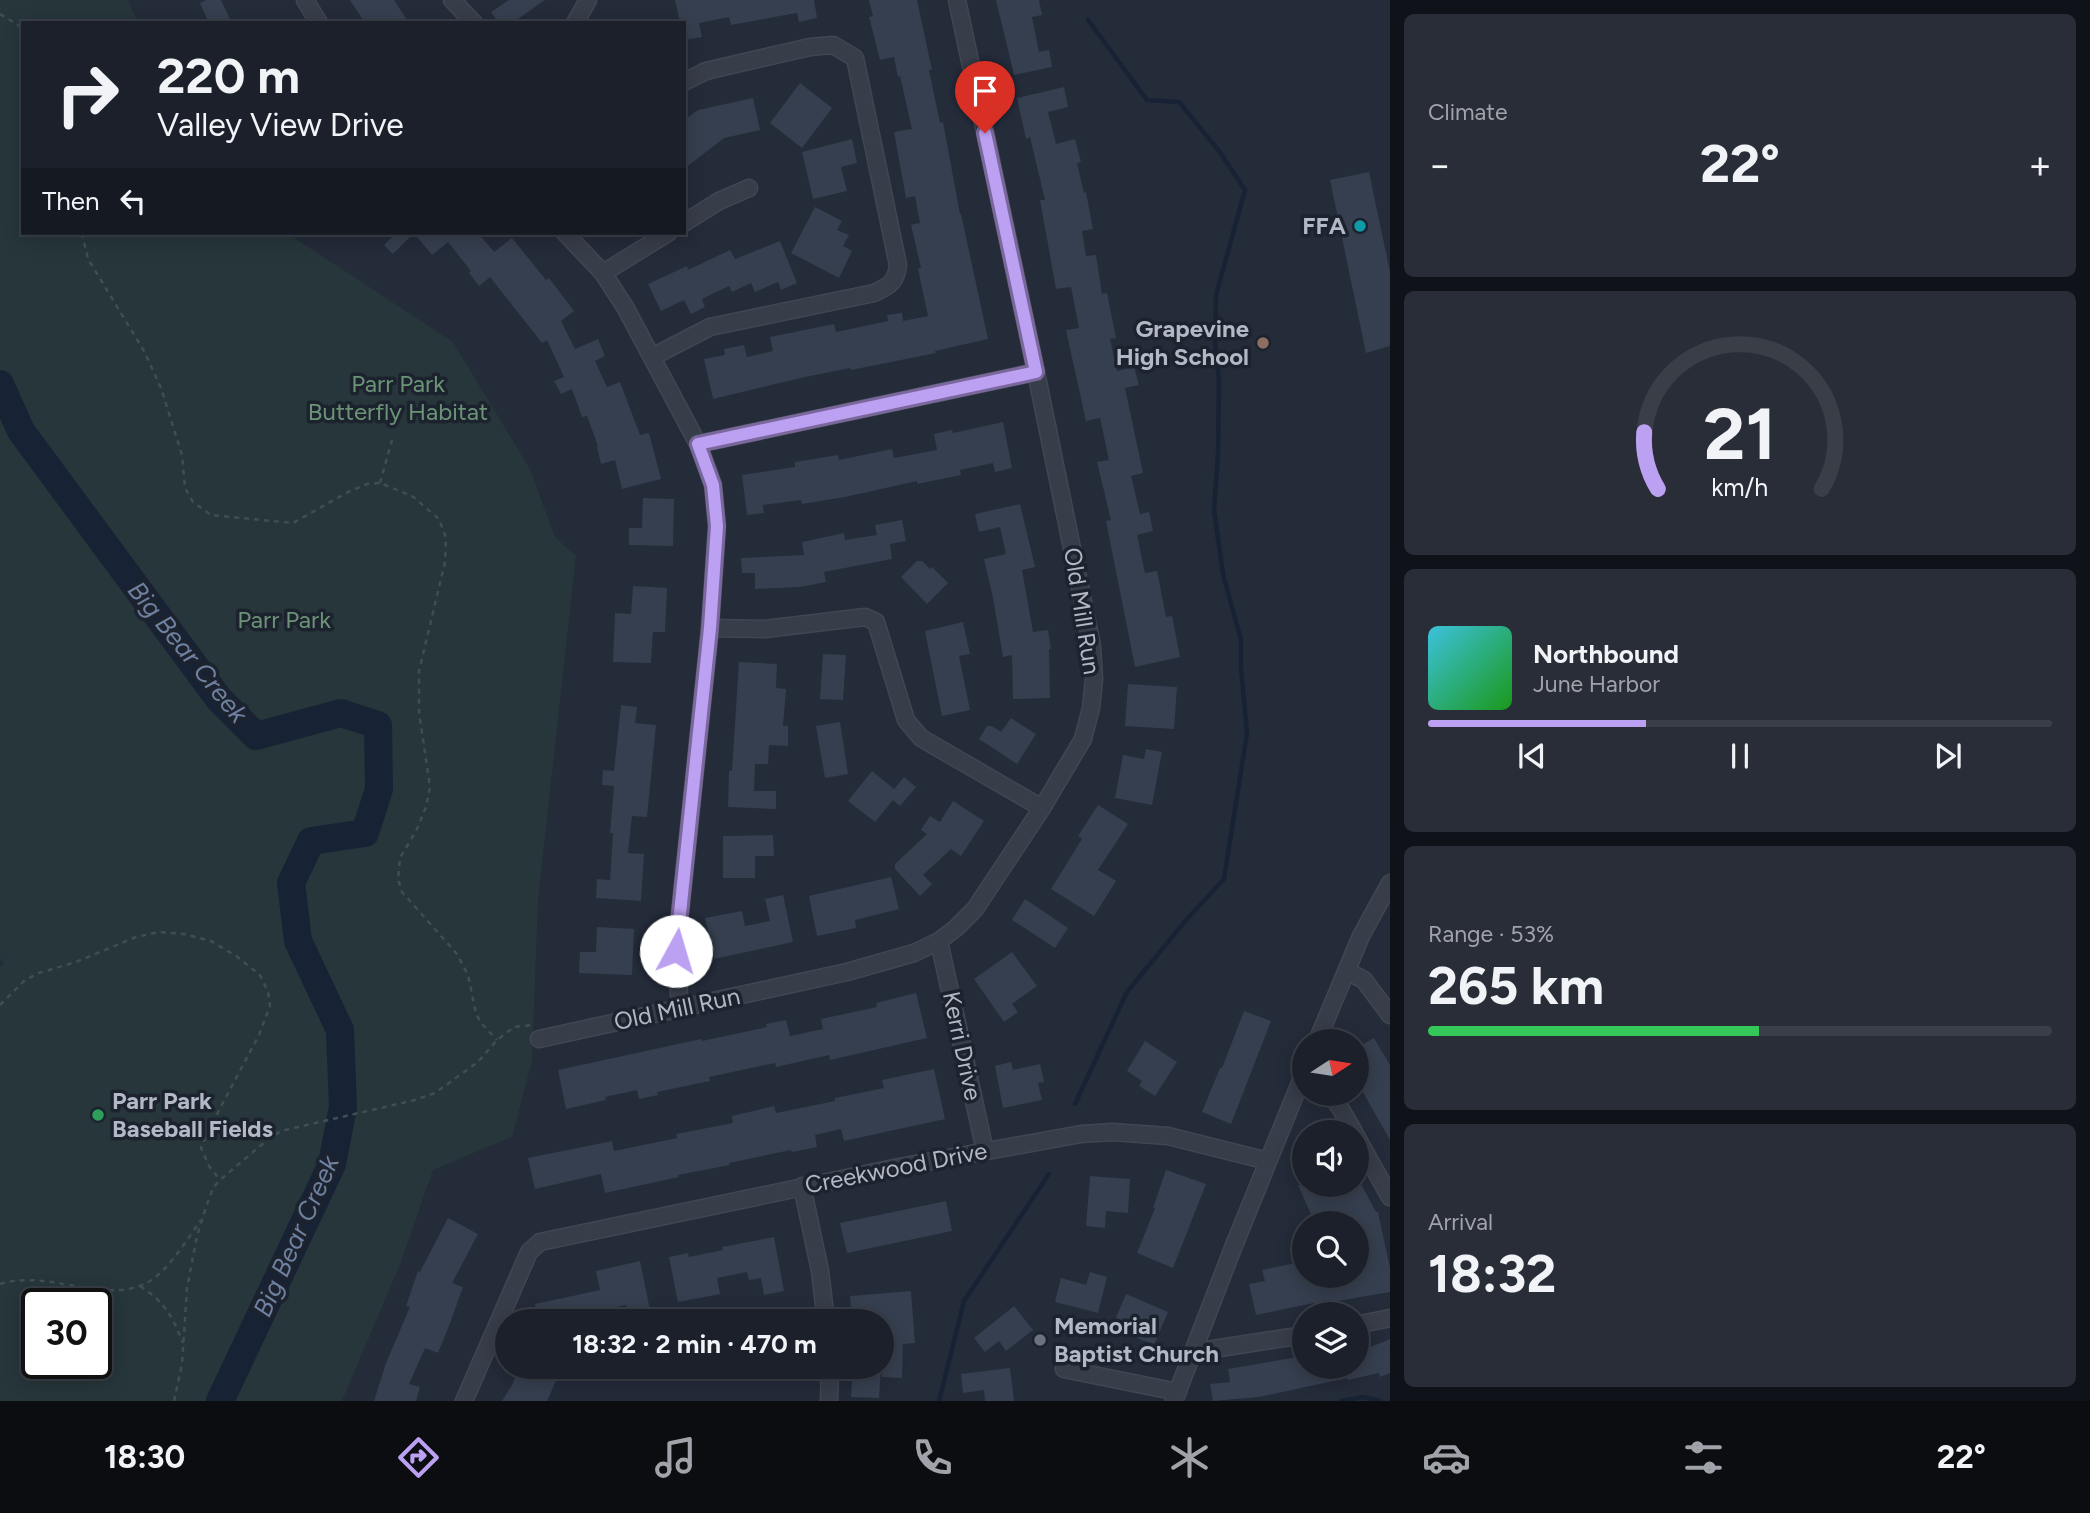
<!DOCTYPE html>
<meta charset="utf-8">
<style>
:root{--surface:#1b202b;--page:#282d37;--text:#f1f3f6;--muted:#a0a3a9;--line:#393e47;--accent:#bca0f2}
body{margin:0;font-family:Figtree,sans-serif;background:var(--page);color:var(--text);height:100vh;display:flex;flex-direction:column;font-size:26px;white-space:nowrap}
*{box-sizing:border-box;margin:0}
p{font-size:23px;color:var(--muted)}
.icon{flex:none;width:38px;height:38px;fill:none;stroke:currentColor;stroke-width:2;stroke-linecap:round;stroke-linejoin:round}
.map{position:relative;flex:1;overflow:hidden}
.details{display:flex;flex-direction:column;gap:14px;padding:14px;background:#0f1218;width:700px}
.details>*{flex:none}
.banner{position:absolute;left:21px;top:21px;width:665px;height:214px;border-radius:0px;box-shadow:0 4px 18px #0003,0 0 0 2px var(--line);background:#1b202b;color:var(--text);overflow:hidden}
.needle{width:46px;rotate:78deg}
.fabs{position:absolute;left:1292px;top:1029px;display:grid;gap:14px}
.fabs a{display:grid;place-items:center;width:77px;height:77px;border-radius:50%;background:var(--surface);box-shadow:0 4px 18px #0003,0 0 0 2px var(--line);font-size:35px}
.speed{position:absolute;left:21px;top:1288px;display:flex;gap:14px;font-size:35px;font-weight:700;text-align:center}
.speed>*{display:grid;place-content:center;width:91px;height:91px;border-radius:50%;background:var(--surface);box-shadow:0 4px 18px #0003,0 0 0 2px var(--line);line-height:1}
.speed .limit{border:4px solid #111;border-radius:10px;background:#fff;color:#111}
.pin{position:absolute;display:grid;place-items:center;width:60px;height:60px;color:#fff;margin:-72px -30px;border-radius:50% 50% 50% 0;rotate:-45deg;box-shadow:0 0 7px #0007}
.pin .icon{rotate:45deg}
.me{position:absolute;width:77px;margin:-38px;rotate:6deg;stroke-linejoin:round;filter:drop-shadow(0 0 5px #0008)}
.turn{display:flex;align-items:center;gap:24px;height:147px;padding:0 21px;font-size:32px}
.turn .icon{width:91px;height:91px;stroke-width:2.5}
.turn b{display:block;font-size:49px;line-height:60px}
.then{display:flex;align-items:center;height:66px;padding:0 21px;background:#0003;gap:14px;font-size:26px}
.big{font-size:52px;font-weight:700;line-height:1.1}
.details .tile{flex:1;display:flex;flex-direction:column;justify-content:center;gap:10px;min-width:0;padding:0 24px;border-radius:10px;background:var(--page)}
.details .dial{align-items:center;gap:0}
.dial svg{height:182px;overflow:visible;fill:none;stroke:var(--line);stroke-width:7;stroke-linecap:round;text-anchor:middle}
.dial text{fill:var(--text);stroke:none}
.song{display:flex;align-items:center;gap:21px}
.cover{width:84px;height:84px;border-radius:10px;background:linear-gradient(135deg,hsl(190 70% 55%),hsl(120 70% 35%))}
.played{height:7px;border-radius:4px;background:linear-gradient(90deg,var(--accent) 35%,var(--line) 35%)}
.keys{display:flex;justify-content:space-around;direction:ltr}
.heat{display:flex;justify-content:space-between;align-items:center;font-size:38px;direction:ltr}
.charge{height:10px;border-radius:5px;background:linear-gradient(90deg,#34c759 53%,var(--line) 0)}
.trip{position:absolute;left:495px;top:1309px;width:399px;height:70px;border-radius:35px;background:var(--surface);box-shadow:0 4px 18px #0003,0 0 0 2px var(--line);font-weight:700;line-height:70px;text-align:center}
.tab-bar{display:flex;height:112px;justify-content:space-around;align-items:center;background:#0b0d11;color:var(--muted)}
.tab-bar .icon{width:49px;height:49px}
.tab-bar .selected{color:var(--accent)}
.tab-bar b{font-size:32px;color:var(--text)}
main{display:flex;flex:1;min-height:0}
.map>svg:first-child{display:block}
</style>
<main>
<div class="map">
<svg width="1390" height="1401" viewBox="0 0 1390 1401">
<rect width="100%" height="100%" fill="#242b39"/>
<!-- green -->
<path fill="#26363a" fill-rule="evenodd" d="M0,0h128l10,23h-115v210h264l166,109 77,127 25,68 21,19 -38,344 -6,161 -20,76 -79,33 -32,92 -59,139h-342v-435l4,-2 -4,-6zM37,1304h59v59h-59z"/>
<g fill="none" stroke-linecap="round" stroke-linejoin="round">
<!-- stream -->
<g stroke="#182235" stroke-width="4.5">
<polyline points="1075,1104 1127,992 1187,919 1224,879 1247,733 1241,668 1241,640 1223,574 1214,510 1218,456 1219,380 1215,342 1216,295 1245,190 1219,151 1179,102 1147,100 1088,20"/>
<polyline points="939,1401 964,1301 1049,1174"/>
<polyline points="1341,1401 1363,1397 1380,1401"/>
</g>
<!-- river -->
<polyline stroke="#182235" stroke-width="28" points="0,384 21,431 219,699 256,736 341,713 378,725 379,789 365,833 311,841 291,883 298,941 340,1030 343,1107 332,1164 220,1401"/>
</g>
<!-- building -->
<g fill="#363f4f">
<polygon points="206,0 221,0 232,23 209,23 200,3"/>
<polygon points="350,0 394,0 409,23 365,23"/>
<polygon points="509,0 545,0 512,23 499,23 491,12"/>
<polygon points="675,0 814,0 817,18 799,22 797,13 731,25 729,17 699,23 702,37 684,40 684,23 680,23"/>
<polygon points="869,0 917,0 932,70 929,70 940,123 943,122 960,214 961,214 988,339 935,351 936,353 851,370 850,368 805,377 713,399 704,359 725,355 724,349 744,345 747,357 773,351 770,337 834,324 836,332 888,321 887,315 902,313 903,321 928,316 918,269 921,268 911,225 920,223 915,196 906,198 894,132 912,129 900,76 898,77 894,57 880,60 869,17 873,16"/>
<polygon points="996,0 1039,0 1042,15 1032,17 1039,52 1049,50 1052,67 1014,75"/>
<polygon points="800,83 832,108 802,148 770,123"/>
<polygon points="1064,87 1068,107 1048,112 1056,144 1075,139 1081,162 1077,163 1084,193 1086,192 1093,229 1082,231 1086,256 1096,255 1102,294 1107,293 1116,338 1110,339 1117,371 1134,367 1139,385 1125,388 1143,473 1131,476 1140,514 1149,512 1153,531 1137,535 1145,573 1157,571 1166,617 1172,616 1180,657 1135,667 1106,521 1111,520 1097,462 1109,460 1100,418 1086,421 1066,330 1079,328 1071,287 1056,289 1040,200 1045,200 1030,137 1026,139 1017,98"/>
<polygon points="753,98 760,130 724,138 684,169 684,120 698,110"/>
<polygon points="852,139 857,163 841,167 847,191 813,199 802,152"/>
<polygon points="1369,172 1390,272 1390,346 1366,353 1330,180"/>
<polygon points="815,207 842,221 837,230 849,235 843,246 852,251 839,278 791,253"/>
<polygon points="396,233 478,233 494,252 512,238 546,280 549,278 574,311 561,321 575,349 598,339 605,356 595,361 607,387 620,382 640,435 649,433 661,479 622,489 615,460 601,464 597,447 598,446 587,416 582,417 572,389 561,394 554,381 564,377 547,340 542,343 490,277 479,286 469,273 471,271 448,242 432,255 414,233 393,254 384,245"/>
<polygon points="780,241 797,283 781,290 778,282 755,292 751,283 732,292 729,286 702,299 705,307 691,314 684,300 661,311 648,284 687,266 688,270 730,250 735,259"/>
<polygon points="1003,422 1012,468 995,472 993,463 960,470 961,475 917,484 917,481 845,497 802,504 801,500 763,505 764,513 747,515 742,475 795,467 795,462 838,455 839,460 892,449 894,458 937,450 934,434 952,430 953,433"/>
<polygon points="643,498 674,499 673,546 629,545 629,528 642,528"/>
<polygon points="1020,504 1035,567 1022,570 1033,632 1048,630 1051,649 1049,649 1050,698 1013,699 1012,655 1003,657 993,598 984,559 1006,554 1000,527 979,532 975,514"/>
<polygon points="902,520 906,541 890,544 892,559 824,572 826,582 800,587 755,589 755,573 742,573 741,558 804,555 802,542 844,533 845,540 877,535 875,525"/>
<polygon points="917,561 922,561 930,569 932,567 948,583 927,604 901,577"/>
<polygon points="633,586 667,588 665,632 653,632 651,663 613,662 615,613 631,614"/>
<polygon points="963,622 970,654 959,656 970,710 942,716 925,631"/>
<polygon points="823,654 846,655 843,700 820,699"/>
<polygon points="739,662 777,664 776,688 786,689 783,726 788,726 788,746 769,745 768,764 755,764 754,791 776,791 776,809 728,807 729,771 732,771"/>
<polygon points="1128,684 1177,687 1174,729 1125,726"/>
<polygon points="621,705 637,707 635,723 656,725 647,817 632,816 628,853 644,854 641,901 596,898 597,879 610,880 613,833 610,833 614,786 602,785 603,770 614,771"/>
<polygon points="1011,718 1036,734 1017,764 979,739 987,726 992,726 1001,732"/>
<polygon points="840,722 848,774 825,778 816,726"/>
<polygon points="1146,749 1162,752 1152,805 1115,798 1123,755 1144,759"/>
<polygon points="872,771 894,789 904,777 916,787 900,806 893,800 875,822 848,801"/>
<polygon points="953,801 984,821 961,856 951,849 923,875 932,884 920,896 895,869 895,864 927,834 921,830 930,816 940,822"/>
<polygon points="1098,805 1128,824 1098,870 1116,881 1094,916 1051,889 1082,839 1078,836"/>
<polygon points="773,835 774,856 755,856 755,878 723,878 723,836"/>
<polygon points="891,877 899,909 855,920 856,928 817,936 809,896"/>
<polygon points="783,895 793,942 714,959 705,918 742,911 745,926 770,921 765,899"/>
<polygon points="1025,899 1068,928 1055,948 1012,920"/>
<polygon points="597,927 634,929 632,975 579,973 580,952 596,952"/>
<polygon points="1012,952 1037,986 1012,1004 1018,1012 1004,1022 974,979"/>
<polygon points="916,993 927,1038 830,1060 829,1055 776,1067 775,1063 709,1077 710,1081 657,1092 658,1095 639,1099 637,1090 605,1097 606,1100 566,1109 558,1070 701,1039 702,1041 767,1027 766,1024 786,1020 790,1036 823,1029 821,1019 877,1007 876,1003"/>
<polygon points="1244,1011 1271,1021 1231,1124 1202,1112 1220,1068 1222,1068"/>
<polygon points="1374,1038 1390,1065 1390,1140 1356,1080 1356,1048"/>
<polygon points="1145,1041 1177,1062 1155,1096 1139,1086 1142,1081 1127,1071"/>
<polygon points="1011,1062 1013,1070 1040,1064 1044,1082 1038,1083 1042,1100 1003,1108 995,1066"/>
<polygon points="934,1069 945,1119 844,1141 841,1129 815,1135 817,1147 792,1152 791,1150 729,1163 730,1165 678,1175 679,1177 605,1193 601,1174 535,1189 528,1158 612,1141 614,1151 677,1138 676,1134 733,1123 732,1116 774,1106 776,1113 835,1101 835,1098 884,1088 882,1080"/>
<polygon points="1166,1170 1206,1184 1173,1268 1137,1253 1155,1208 1153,1208"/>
<polygon points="1090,1176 1130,1179 1128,1213 1106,1211 1105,1228 1086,1226"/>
<polygon points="1360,1182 1376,1212 1378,1212 1390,1268 1390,1292 1314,1305 1314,1303 1256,1315 1249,1284 1265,1281 1262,1270 1301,1262 1304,1276 1356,1276 1356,1223 1315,1223 1298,1185 1356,1185"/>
<polygon points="946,1201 952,1231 847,1253 840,1223"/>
<polygon points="448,1218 478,1234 452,1283 463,1287 449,1326 438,1353 425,1348 409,1384 420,1387 416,1401 374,1401 386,1363 410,1307 406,1306 418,1271 420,1272"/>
<polygon points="774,1237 784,1291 764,1295 761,1278 749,1280 747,1272 717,1278 720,1294 678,1302 669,1257 688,1253 689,1257 723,1250 722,1247"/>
<polygon points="640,1261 650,1310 628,1314 626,1305 585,1314 586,1321 539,1321 535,1304 600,1290 596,1271"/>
<polygon points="1090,1272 1107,1277 1098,1313 1055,1302 1061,1278 1086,1285"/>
<polygon points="911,1291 915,1343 903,1344 902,1378 882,1377 882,1321 852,1321 850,1296"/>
<polygon points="1126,1294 1168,1312 1154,1345 1112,1327"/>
<polygon points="1014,1306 1033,1330 1006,1351 999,1341 985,1352 974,1338"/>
<polygon points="1390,1339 1390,1373 1380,1377 1379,1373 1348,1380 1347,1378 1259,1397 1213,1401 1210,1384 1230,1382 1228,1369 1304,1356 1304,1367 1356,1367 1356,1353"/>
<polygon points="520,1367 562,1367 547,1401 502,1401 512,1385"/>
<polygon points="853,1367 881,1367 879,1398 851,1397"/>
<polygon points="1010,1368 1014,1401 985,1401 984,1390 963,1393 961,1374"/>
</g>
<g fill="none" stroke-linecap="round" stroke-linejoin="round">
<defs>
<g id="minor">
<polyline points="305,0 319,23"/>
<polyline points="452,0 474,23"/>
<polyline points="575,23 588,0"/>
<polyline points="684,223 719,201 749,188"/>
<polyline points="565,233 603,273 625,307 698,444 713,485 717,526 710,628 676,951 680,1009"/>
<polyline points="603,273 668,233"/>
<path d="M652,357l58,-30 164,-34c15,-7 22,-10 24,-28l-43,-207 -22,-13 -23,2 -104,24 -22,11"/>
<polyline points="698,444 1036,372"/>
<polyline points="710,628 765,629 865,617 876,622 906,720 921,738 1042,808"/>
<polyline points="939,941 985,1151"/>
<polyline points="1347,971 1364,980 1390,1015"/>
<polyline points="539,1039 847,972 914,953 939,941 956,928 975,909 1042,808 1083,739 1091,708 1094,679 1092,646 1036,372 957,0"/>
<polyline points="1317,1041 1361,936 1390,883"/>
<polyline points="1329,1094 1339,1106 1354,1132"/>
<polyline points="1356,1136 1390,1197"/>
<polyline points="802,1186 820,1271 826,1321"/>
<polyline points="1356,1325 1390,1318"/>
<polyline points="1194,1352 1304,1335"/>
<polyline points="1064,1369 1178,1392"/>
<polyline points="464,1401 529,1252 540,1242 899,1167 1081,1134 1113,1132 1168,1136 1268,1161"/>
<polyline points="829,1401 830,1367"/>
<polyline points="1174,1401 1233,1248 1304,1073"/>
</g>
</defs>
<!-- minor casing -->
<use href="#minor" stroke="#404752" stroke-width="19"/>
<!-- path -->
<g stroke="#3e4f52" stroke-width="2.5" stroke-dasharray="5 5" stroke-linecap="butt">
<polyline points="0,14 23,28"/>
<polyline points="82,233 88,259 144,351 161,388 182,455 185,488 193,502 211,515 293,523 348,492 367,484 380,483 412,496 439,519 446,538 445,562 419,671 419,712 430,787 426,807 416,831 400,858 398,879 402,892 457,954 468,975 476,1014 482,1024 497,1040"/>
<polyline points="380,483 392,440"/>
<polyline points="0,1005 25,980 39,973 76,962 136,937 159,932 184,934 211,941 236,956 260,975 268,992 270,1006 259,1035 208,1131 201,1148 209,1166 220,1180"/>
<path d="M0,1284c51,-16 109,25 153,-5 18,-13 35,-41 48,-59"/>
<path d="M140,1286c26,17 32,30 43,57"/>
<polyline points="174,1401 182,1364 187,1288 197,1236 206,1207 213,1188 220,1180 266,1141 281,1131 415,1100 435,1093 478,1062 497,1040 514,1027 532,1025"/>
</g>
<!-- minor -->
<use href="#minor" stroke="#373d49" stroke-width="16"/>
</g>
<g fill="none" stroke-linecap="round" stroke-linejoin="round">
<defs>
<polyline id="route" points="676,951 710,628 717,526 713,485 698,444 1036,372 985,133"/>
</defs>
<!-- route casing -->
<use href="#route" stroke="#7a689d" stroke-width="18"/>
<!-- route -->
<use href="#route" stroke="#bca0f2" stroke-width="12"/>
</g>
<!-- markers -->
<circle fill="#0f9aa8" stroke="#1d232e" stroke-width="2.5" cx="1360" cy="226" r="7"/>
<circle fill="#8d6e63" stroke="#1d232e" stroke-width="2.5" cx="1263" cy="343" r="7"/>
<circle fill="#2e9e5b" stroke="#1d232e" stroke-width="2.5" cx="98" cy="1115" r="7"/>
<circle fill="#6b7280" stroke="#1d232e" stroke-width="2.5" cx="1040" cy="1340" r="7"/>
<g text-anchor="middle" stroke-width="7" stroke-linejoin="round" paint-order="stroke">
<!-- poi labels -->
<g font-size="24" font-weight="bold" fill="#b2b8c5" stroke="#1d232e" text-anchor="end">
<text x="1346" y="234">FFA</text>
<text x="1249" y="337">Grapevine<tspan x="1249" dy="28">High School</tspan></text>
<text x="112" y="1109" text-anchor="start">Parr Park<tspan x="112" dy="28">Baseball Fields</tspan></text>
<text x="1054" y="1334" text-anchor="start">Memorial<tspan x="1054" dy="28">Baptist Church</tspan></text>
</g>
<!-- park labels -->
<g font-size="24" fill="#6b9477" stroke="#1d232e">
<text x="398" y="392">Parr Park<tspan x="398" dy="28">Butterfly Habitat</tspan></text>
<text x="284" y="628">Parr Park</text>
</g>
<!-- street labels -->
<g font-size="24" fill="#b2b8c5" stroke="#1d232e">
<text transform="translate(1082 611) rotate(81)" y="8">Old Mill Run</text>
<text transform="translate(677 1009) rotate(-12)" y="8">Old Mill Run</text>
<text transform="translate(962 1046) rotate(78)" y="8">Kerri Drive</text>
<text transform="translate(896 1168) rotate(-11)" y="8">Creekwood Drive</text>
</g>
<!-- water labels -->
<g font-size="26" font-style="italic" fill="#6e81a1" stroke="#1d232e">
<text transform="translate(188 652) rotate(51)" y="9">Big Bear Creek</text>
<text transform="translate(296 1236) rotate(-66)" y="9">Big Bear Creek</text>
</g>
</g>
</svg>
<div class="fabs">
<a><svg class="needle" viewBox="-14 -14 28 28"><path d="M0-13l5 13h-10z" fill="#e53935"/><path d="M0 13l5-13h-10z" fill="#a0a3a9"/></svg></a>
<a><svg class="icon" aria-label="sound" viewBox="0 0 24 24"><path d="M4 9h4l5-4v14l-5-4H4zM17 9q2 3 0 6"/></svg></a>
<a><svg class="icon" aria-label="search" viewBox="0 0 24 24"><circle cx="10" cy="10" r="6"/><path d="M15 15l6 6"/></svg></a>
<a><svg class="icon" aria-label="layers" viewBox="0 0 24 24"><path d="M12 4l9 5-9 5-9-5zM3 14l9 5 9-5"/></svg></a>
</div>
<div class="speed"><div class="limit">30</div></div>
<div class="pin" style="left:985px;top:133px;background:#d93025"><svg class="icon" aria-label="arrive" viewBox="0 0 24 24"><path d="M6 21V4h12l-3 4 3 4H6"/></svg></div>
<svg class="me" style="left:676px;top:951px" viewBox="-20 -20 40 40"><circle r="19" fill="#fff"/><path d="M0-13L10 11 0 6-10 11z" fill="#bca0f2"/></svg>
<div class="trip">18:32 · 2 min · 470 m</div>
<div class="banner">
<div class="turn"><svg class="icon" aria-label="right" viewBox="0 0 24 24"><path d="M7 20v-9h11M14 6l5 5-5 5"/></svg><div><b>220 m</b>Valley View Drive</div></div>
<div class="then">Then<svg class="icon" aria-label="left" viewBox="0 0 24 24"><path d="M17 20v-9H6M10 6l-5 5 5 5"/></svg></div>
</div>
</div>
<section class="details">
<div class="tile"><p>Climate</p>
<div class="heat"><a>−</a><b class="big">22°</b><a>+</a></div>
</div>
<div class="tile dial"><svg viewBox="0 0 100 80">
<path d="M14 69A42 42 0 1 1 86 69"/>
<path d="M14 69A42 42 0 0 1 8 44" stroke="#bca0f2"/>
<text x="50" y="56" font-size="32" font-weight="700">21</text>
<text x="50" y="72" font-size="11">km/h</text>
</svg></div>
<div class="tile">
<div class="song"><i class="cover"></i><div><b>Northbound</b><p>June Harbor</p></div></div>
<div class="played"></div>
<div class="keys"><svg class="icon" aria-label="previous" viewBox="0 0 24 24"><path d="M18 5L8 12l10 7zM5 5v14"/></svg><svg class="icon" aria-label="pause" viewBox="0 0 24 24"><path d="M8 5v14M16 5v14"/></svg><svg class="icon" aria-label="next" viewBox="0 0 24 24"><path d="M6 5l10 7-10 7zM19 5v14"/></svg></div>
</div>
<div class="tile"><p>Range · 53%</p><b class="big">265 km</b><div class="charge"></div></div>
<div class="tile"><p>Arrival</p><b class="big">18:32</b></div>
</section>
</main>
<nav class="tab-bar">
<b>18:30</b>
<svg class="icon selected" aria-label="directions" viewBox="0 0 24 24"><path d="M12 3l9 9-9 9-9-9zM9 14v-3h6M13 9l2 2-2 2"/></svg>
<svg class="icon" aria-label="music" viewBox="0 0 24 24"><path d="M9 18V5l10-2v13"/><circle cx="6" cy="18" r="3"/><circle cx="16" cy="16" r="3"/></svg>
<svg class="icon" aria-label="phone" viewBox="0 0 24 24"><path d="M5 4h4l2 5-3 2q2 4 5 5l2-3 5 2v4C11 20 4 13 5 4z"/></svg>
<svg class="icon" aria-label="climate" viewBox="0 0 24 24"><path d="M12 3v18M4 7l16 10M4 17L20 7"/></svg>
<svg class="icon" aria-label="car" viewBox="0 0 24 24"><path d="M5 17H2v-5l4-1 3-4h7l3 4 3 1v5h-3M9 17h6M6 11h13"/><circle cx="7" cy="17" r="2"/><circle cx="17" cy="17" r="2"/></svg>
<svg class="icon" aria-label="filters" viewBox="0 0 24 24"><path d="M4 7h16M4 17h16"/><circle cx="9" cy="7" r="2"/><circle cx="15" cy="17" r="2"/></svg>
<b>22°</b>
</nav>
